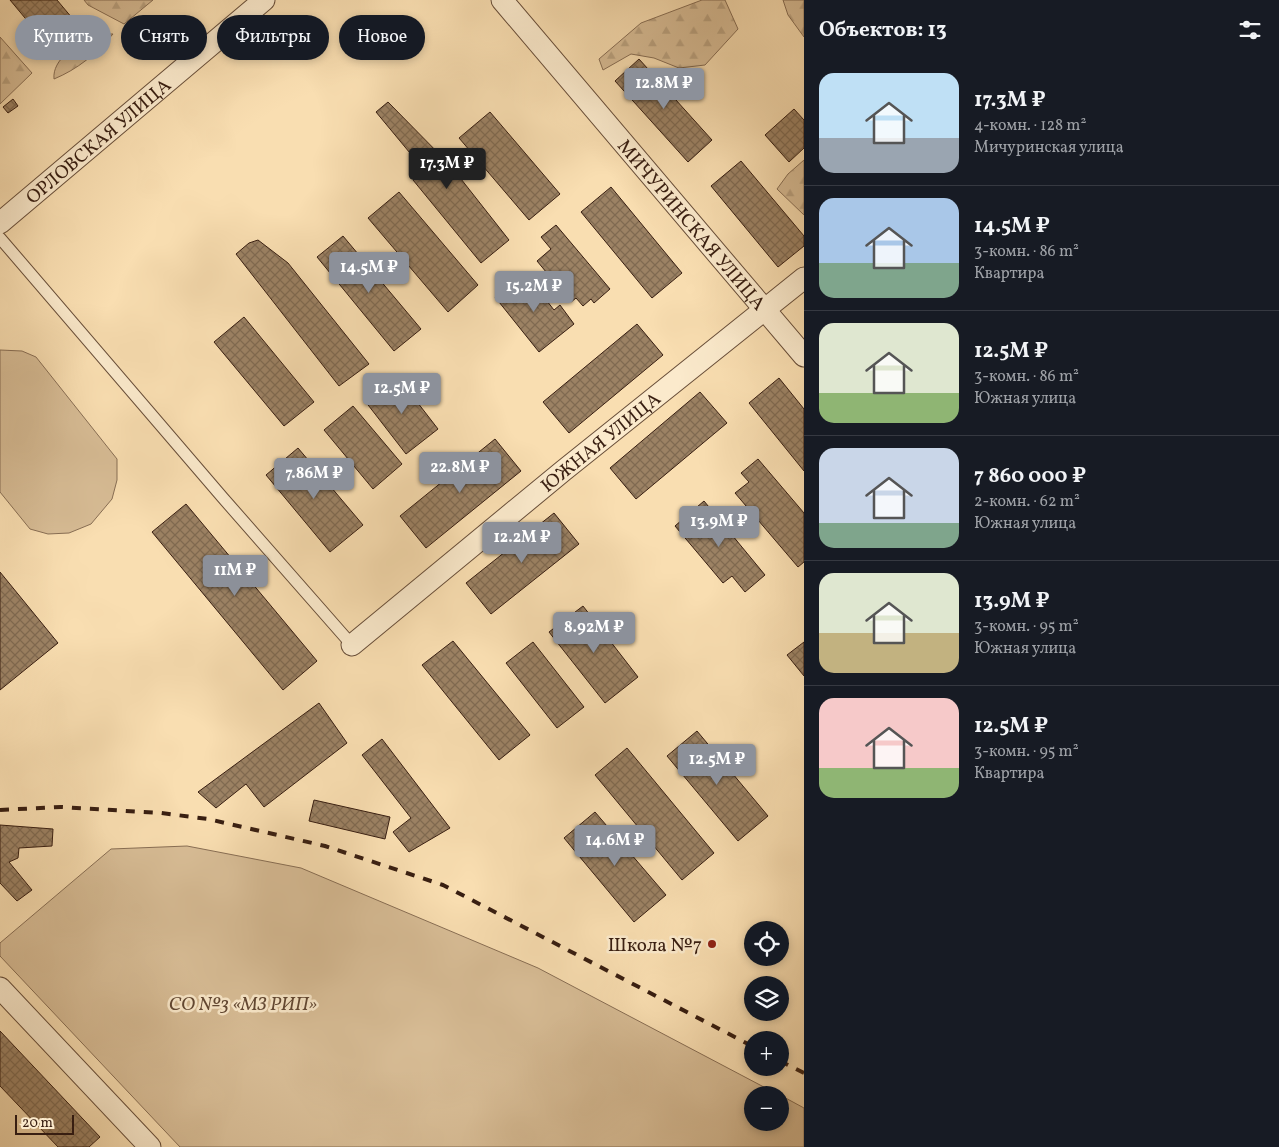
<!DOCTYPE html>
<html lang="ru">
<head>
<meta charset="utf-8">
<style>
  :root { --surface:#171b24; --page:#20242c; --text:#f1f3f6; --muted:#9ea1a6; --line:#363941; --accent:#8c9099 }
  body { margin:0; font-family:Vollkorn,serif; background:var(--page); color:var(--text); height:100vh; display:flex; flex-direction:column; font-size:19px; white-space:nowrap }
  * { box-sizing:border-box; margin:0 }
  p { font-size:16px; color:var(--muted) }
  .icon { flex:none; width:28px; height:28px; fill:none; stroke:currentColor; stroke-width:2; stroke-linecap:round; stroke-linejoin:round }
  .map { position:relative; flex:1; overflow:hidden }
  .panel { display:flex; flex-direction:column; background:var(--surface); width:475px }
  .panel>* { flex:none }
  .banner { position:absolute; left:15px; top:15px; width:475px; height:45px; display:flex; gap:10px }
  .controls { position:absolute; left:744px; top:921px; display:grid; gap:10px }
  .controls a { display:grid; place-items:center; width:45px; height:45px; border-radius:50%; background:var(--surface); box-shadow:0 2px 8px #0003; font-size:25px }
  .scale { position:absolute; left:15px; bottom:12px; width:59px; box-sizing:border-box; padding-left:5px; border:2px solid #381e11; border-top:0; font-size:14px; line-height:18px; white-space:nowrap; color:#381e11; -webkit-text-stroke:4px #fbeacc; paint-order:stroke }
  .price { position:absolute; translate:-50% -42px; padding:0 11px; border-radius:5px; background:var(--accent); color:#fff; font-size:16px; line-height:32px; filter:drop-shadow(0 1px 2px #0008) }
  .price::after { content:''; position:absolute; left:50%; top:30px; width:15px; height:11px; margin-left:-8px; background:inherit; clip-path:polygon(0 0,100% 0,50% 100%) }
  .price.selected { background:#222; color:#fff }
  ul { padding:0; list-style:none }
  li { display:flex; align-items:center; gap:15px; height:125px; padding:0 15px }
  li+li { border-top:1px solid var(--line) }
  li span { display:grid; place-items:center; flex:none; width:140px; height:100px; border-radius:15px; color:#555 }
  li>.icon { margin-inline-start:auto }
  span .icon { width:60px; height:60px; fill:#fffc; stroke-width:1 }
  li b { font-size:21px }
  h2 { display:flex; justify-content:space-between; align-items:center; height:60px; padding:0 15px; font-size:21px }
  .chip { padding:0 18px; border-radius:22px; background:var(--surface); box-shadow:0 2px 8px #0003; font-size:18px; line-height:45px }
  .chip.selected { background:var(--accent); color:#fff }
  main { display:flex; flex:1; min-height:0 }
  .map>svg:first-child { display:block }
  .forest { fill:url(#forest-firs); stroke:#886e54 }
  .garden { fill:#d8bd96; stroke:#886e54 }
  .building { fill:url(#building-cross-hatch); stroke:#381e11 }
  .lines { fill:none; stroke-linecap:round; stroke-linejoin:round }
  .lane-casing { stroke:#684e39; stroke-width:13 }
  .street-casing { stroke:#684e39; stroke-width:23 }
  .lane { stroke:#fbeacc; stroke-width:11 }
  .street { stroke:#fbeacc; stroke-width:21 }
  .rail { stroke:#381e11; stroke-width:4; stroke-dasharray:9 9; stroke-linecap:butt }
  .poi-dot { fill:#8f2418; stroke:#fbeacc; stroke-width:2 }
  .labels { text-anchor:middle; stroke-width:5; stroke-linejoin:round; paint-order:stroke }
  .street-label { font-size:19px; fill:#381e11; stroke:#fbeacc }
  .poi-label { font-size:19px; fill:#381e11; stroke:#fbeacc; text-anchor:end }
  .park-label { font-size:19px; font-style:italic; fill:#604632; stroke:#fbeacc }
</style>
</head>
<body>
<main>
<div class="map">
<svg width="804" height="1147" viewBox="0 0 804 1147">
  <defs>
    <pattern id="forest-firs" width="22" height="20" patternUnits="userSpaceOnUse" patternTransform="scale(1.25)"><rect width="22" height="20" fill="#d8bd96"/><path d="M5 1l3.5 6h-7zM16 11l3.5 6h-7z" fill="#baa280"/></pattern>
    <pattern id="building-cross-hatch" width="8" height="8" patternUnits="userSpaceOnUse" patternTransform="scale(1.25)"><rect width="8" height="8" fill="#9c8264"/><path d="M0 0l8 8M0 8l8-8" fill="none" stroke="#806a51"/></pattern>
  </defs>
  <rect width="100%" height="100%" fill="#f9deb1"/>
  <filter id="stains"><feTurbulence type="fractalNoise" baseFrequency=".004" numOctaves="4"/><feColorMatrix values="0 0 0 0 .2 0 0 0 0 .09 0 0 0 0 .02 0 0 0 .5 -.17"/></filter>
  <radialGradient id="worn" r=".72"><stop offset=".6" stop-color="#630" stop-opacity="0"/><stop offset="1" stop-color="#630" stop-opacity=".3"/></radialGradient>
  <g class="forest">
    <path d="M84,0H153L124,24L88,5Z"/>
    <path d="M702,0H725L738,29L705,65L679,68L654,58L631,54L603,70L599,59L641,23Z"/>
    <path d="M783,0H804V37L788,15Z"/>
    <path d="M91,34H113C96,54 78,69 54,79C52,59 77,45 91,34Z"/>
    <path d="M0,37L32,73L0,104Z"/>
    <path d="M804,160V215L777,189L788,174Z"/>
  </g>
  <g class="garden">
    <path d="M0,350L22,351L36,357L117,459V480L112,499L91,524L69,533L48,534L30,529L0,492Z"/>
    <path d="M187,846L301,868L538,968L779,1095H752V1122H780V1095L804,1108V1147H180L0,956V943L111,849Z"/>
  </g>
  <g class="building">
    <path d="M10,0H57L78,25L50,48Z"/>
    <path d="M639,59L712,140L688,162L615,81Z"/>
    <path d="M13,99L18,106L8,113L3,107Z"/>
    <path d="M388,102L450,165L509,240L481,263L413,180L424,170L376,112Z"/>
    <path d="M794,109L804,120V148L789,162L765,135Z"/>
    <path d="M490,112L560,194L529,220L459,138Z"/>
    <path d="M741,161L804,236V246L778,267L711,186Z"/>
    <path d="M611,187L682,273L652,298L581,212Z"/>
    <path d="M399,192L478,285L448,312L368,218Z"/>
    <path d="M556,225L610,289L594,303L591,299L583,306L576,298L571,302L537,261L551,249L541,237Z"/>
    <path d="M343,236L421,329L394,351L317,257Z"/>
    <path d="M258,240L288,263L369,364L339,386L236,254L249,243Z"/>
    <path d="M525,273L554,310L560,305L574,324L539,352L495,297Z"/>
    <path d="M244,317L314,402L284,426L214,342Z"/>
    <path d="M637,324L663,355L569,433L543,402Z"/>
    <path d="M397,376L438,429L406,454L365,401Z"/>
    <path d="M779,378L804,409V471L749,403Z"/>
    <path d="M700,392L727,423L636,499L610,468Z"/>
    <path d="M353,406L402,464L373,489L324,430Z"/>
    <path d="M495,439L521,471L426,548L400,516Z"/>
    <path d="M298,448L363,525L330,552L266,475Z"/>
    <path d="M758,459L804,513V562L798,567L735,493L749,482L741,473Z"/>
    <path d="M704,501L765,575L745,592L732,576L723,583L675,526Z"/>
    <path d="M186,504L317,661L283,690L152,532Z"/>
    <path d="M554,513L579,544L491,614L466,583Z"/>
    <path d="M0,572L58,643L0,690Z"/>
    <path d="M583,606L638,677L605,703L549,632Z"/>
    <path d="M453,641L530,735L499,760L422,665Z"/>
    <path d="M533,642L584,707L557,728L506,663Z"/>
    <path d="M804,642V676L787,655Z"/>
    <path d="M319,703L347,743L264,807L246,784L216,808L198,792Z"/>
    <path d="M697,731L768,816L738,841L667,756Z"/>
    <path d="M382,739L450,828L409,852L393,832L411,818L362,755Z"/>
    <path d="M627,748L714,853L682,880L595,775Z"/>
    <path d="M314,800L390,817L385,839L309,821Z"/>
    <path d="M595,812L666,895L634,922L564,838Z"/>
    <path d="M0,825L53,829L52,846L19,848L18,858L9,862L32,890L17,901L0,883Z"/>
    <path d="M0,1031L100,1137L89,1147H58L0,1086Z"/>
  </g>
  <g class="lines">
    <g class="lane-casing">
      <path id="lane" d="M0,238L223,498L352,645"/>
    </g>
    <g class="street-casing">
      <g id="street">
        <path id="s1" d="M502,0L804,356"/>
        <path id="s2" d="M0,223L264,0"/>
        <path id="s3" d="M352,645L563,471L804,278"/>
        <path d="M0,988L150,1147"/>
      </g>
    </g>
    <use href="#lane" class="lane"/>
    <use href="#street" class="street"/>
    <g class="rail">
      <path d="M0,810L61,807L161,813L208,819L325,846L443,885L752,1046"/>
      <path d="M780,1061L804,1073"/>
    </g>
  </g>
  <circle class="poi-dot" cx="712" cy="944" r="5"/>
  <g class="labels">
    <g class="street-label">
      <text dy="7" stroke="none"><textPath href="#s2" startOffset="128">ОРЛОВСКАЯ УЛИЦА</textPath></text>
      <text dy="7" stroke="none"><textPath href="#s1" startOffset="294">МИЧУРИНСКАЯ УЛИЦА</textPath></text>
      <text dy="7" stroke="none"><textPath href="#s3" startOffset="321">ЮЖНАЯ УЛИЦА</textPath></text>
    </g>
    <g class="poi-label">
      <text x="702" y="951">Школа №7</text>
    </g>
    <g class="park-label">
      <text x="243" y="1010">СО №3 «МЗ РИП»</text>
    </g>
  </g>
  <rect width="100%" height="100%" filter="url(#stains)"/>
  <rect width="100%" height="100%" fill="url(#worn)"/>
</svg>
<div class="controls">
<a><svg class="icon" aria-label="locate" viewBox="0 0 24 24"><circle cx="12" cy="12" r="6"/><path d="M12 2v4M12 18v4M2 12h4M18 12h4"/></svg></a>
<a><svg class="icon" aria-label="layers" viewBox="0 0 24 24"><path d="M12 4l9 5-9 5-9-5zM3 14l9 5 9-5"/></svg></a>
<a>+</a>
<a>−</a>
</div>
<div class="scale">20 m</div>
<b class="price" style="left:664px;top:110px">12.8M ₽</b>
<b class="price selected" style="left:447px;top:190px">17.3M ₽</b>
<b class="price" style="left:369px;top:294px">14.5M ₽</b>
<b class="price" style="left:534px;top:313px">15.2M ₽</b>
<b class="price" style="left:402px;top:415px">12.5M ₽</b>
<b class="price" style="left:460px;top:494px">22.8M ₽</b>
<b class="price" style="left:314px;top:500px">7.86M ₽</b>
<b class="price" style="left:719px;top:548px">13.9M ₽</b>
<b class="price" style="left:522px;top:564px">12.2M ₽</b>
<b class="price" style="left:235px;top:597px">11M ₽</b>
<b class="price" style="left:594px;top:654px">8.92M ₽</b>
<b class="price" style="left:717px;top:786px">12.5M ₽</b>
<b class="price" style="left:615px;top:867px">14.6M ₽</b>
<div class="banner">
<a class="chip selected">Купить</a>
<a class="chip">Снять</a>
<a class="chip">Фильтры</a>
<a class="chip">Новое</a>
</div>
</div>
<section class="panel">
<h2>Объектов: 13<svg class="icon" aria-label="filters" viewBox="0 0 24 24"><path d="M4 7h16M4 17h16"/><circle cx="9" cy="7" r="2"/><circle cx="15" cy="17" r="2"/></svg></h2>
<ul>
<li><span style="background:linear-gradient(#bfe0f5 65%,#9aa5b1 0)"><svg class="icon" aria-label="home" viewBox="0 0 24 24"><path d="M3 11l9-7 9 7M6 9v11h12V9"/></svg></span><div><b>17.3M ₽</b><p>4-комн. · 128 m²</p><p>Мичуринская улица</p></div></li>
<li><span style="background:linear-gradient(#a9c7e8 65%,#7fa58c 0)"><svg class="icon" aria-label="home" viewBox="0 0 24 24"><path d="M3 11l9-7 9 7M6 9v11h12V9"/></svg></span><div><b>14.5M ₽</b><p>3-комн. · 86 m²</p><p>Квартира</p></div></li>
<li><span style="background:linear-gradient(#dfe7d0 70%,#8fb573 0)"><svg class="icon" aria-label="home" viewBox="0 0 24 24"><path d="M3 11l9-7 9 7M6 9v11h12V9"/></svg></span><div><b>12.5M ₽</b><p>3-комн. · 86 m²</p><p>Южная улица</p></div></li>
<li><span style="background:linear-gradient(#c9d6e8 75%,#7fa58c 0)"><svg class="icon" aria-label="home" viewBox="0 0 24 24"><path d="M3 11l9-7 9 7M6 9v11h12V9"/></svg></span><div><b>7 860 000 ₽</b><p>2-комн. · 62 m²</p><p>Южная улица</p></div></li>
<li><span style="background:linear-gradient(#dfe7d0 60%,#c2b280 0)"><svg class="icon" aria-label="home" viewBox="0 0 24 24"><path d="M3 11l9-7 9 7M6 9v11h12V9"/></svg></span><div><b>13.9M ₽</b><p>3-комн. · 95 m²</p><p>Южная улица</p></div></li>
<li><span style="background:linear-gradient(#f6c9c9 70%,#8fb573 0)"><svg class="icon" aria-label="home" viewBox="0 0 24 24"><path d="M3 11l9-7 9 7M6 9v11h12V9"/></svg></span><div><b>12.5M ₽</b><p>3-комн. · 95 m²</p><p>Квартира</p></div></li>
</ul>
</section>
</main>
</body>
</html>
